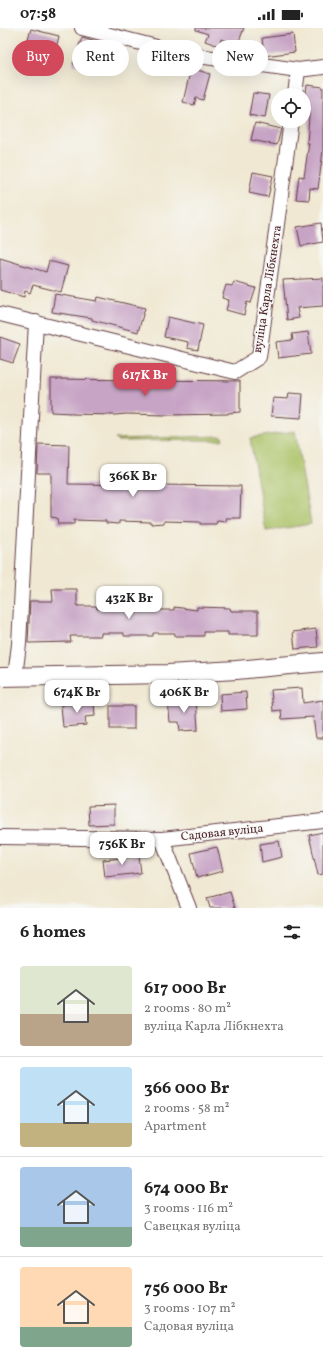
<!DOCTYPE html>
<html lang="en">
<head>
<meta charset="utf-8">
<style>
  :root { --surface:#fff; --page:#f6f6f6; --text:#222; --muted:#767676; --line:#e0e0e0; --accent:#d1495b }
  body { margin:0; font-family:Vollkorn,serif; background:var(--page); color:var(--text); height:100vh; display:flex; flex-direction:column; font-size:15px; white-space:nowrap }
  * { box-sizing:border-box; margin:0 }
  p { font-size:13px; color:var(--muted) }
  .icon { flex:none; width:22px; height:22px; fill:none; stroke:currentColor; stroke-width:2; stroke-linecap:round; stroke-linejoin:round }
  .map { position:relative; height:880px; overflow:hidden }
  .sheet { display:flex; flex-direction:column; background:var(--surface); flex:1 }
  .sheet>* { flex:none }
  .hud { position:absolute; left:12px; top:12px; width:299px; height:36px; display:flex; gap:8px }
  .tools { position:absolute; left:271px; top:60px; display:grid; gap:8px }
  .tools a { display:grid; place-items:center; width:40px; height:40px; border-radius:50%; background:var(--surface); box-shadow:0 4px 16px #0002; font-size:20px }
  .price { position:absolute; translate:-50% -34px; padding:0 9px; border-radius:8px; background:#fff; color:#222; font-size:13px; line-height:26px; filter:drop-shadow(0 1px 2px #0008) }
  .price::after { content:''; position:absolute; left:50%; top:24px; width:12px; height:9px; margin-left:-6px; background:inherit; clip-path:polygon(0 0,100% 0,50% 100%) }
  .price.selected { background:var(--accent); color:#fff }
  ul { padding:0; list-style:none }
  li { display:flex; align-items:center; gap:12px; height:100px; padding:0 20px }
  li+li { border-top:1px solid var(--line) }
  li span { display:grid; place-items:center; flex:none; width:112px; height:80px; border-radius:4px; color:#555 }
  li>.icon { margin-inline-start:auto }
  span .icon { width:48px; height:48px; fill:#fffc; stroke-width:1 }
  li b { font-size:17px }
  h2 { display:flex; justify-content:space-between; align-items:center; height:48px; padding:0 20px; font-size:17px }
  .tag { padding:0 14px; border-radius:18px; background:var(--surface); box-shadow:0 4px 16px #0002; font-size:14px; line-height:36px }
  .tag.selected { background:var(--accent); color:#fff }
  .status { display:flex; justify-content:space-between; align-items:center; height:28px; padding:0 20px; background:var(--surface); direction:ltr }
  .status svg { height:11px; fill:currentColor }
  .map>svg:first-child { display:block }
  .green { fill:#abc266; stroke:#7a7048 }
  .building { fill:#c7a3c5 }
  .lines { fill:none; stroke-linecap:round; stroke-linejoin:round }
  .minor-casing { stroke:#633d44; stroke-width:16 }
  .tertiary-casing { stroke:#633d44; stroke-width:20 }
  .minor { stroke:#fff; stroke-width:14 }
  .tertiary { stroke:#fff; stroke-width:18 }
  .labels { text-anchor:middle; stroke-width:3; stroke-linejoin:round; paint-order:stroke }
  .street-label { font-size:12px; fill:#4a1f2b; stroke:#f6f6f2 }
</style>
</head>
<body>
<div class="status"><b>07:58</b><svg viewBox="0 0 49 12"><path d="M0 12V9h3v3zM5 12V6h3v6zM10 12V3h3v9zM15 12V0h3v12zM26 1h20v11H26zM47 4h2v5h-2z"/></svg></div>
<div class="map">
<svg width="323" height="880" viewBox="0 0 323 880">
  <rect width="100%" height="100%" fill="#f6f6f2"/>
  <filter id="ink" filterUnits="userSpaceOnUse"><feTurbulence type="fractalNoise" baseFrequency=".025" numOctaves="2"/><feDisplacementMap in="SourceGraphic" scale="8" xChannelSelector="R" yChannelSelector="G"/><feConvolveMatrix kernelMatrix="1 2 1 2 8 2 1 2 1" color-interpolation-filters="sRGB"/></filter>
  <filter id="wash" filterUnits="userSpaceOnUse"><feTurbulence type="fractalNoise" baseFrequency=".012" numOctaves="4" result="noise"/><feDisplacementMap in="SourceGraphic" scale="16" xChannelSelector="R" yChannelSelector="G"/><feGaussianBlur stdDeviation="0.9" result="paint"/><feColorMatrix in="noise" values="0 0 0 0 0 0 0 0 0 0 0 0 0 0 0 0 0 1.4 0 .05"/><feComposite in="paint" operator="in"/></filter>
  <g filter="url(#wash)">
    <rect width="100%" height="100%" fill="#f0e8d2"/>
    <g class="green">
      <path d="M295,403L311,496L266,503L250,410Z"/>
      <path d="M222,408L223,411L221,412L117,413L115,411Z"/>
    </g>
    <g id="blocks">
      <g class="building">
        <path d="M196,0H244L238,16L221,11L219,18L205,13L208,6L196,2Z"/>
        <path d="M31,1L59,8L54,29L25,21Z"/>
        <path d="M293,6L295,24L264,28L262,10Z"/>
        <path d="M82,9L109,17L100,44L73,36Z"/>
        <path d="M191,40L210,46L203,72L196,70L194,77L183,74Z"/>
        <path d="M307,57L323,59V123L318,161L310,160L309,172L296,171L299,148L304,149L309,115H307L310,75L305,74Z"/>
        <path d="M253,65L269,67L265,90L249,87Z"/>
        <path d="M255,95L281,101L277,117L251,112Z"/>
        <path d="M253,144L273,148L268,169L249,165Z"/>
        <path d="M321,195L323,214L301,218L297,199Z"/>
        <path d="M0,230L46,244L49,233L68,238L61,264L33,257L30,265L25,263L24,269L0,262Z"/>
        <path d="M323,250V278L297,280L299,290L287,292L283,252Z"/>
        <path d="M234,254L256,260L251,275L247,274L244,287L226,282L229,272L222,270L226,257L232,258Z"/>
        <path d="M55,266L97,273L98,269L145,280L138,304L92,292V290L52,284Z"/>
        <path d="M168,289L203,297L198,322L187,320L188,314L164,309Z"/>
        <path d="M308,304L311,326L278,330L276,314L293,312L292,306Z"/>
        <path d="M0,309L20,316L13,335L0,331Z"/>
        <path d="M51,351L240,353V384L228,385V386L167,387L126,386L115,387L72,386V385L51,384Z"/>
        <path d="M289,365L303,366L301,390L271,388L273,370L288,371Z"/>
        <path d="M38,416L69,417L68,456L241,458L240,490H226V494L217,493L216,496H200V494L164,493V495L151,496V494L119,493V496L106,495V493L74,492V496H58L57,490L51,489V445H37Z"/>
        <path d="M52,561H77V578H96L97,581H121V578H152V582H174V579L197,582V579L230,580L231,583H258V607H228V604H204V608H175V605H153V608H124V605H101V608H70L71,614L28,615L30,573H53Z"/>
        <path d="M316,601L318,619L295,621L293,604Z"/>
        <path d="M302,660L303,675L323,672V710H316L313,689L282,691L281,682L273,683L271,662Z"/>
        <path d="M246,664L247,681L221,683L220,666Z"/>
        <path d="M196,670L198,702L180,703L179,694H170L168,672Z"/>
        <path d="M94,674L95,688L85,689L86,697L63,699L61,677Z"/>
        <rect x="110" y="678" width="24" height="23"/>
        <path d="M114,777V796L89,797L88,778Z"/>
        <path d="M323,804V846L318,847L309,807Z"/>
        <path d="M279,813L282,829L262,834L260,816Z"/>
        <path d="M217,819L223,843L197,850L191,825Z"/>
        <path d="M139,828L141,845L105,849L103,832Z"/>
        <path d="M230,864L235,880H210L207,870Z"/>
      </g>
    </g>
  </g>
  <g filter="url(#ink)">
    <use href="#blocks" fill-opacity="0" stroke="#633d44" stroke-width="1"/>
    <g class="lines">
      <g class="minor-casing">
        <g id="minor">
          <path d="M82,0L184,26L298,42L323,39"/>
          <path d="M295,67L298,42"/>
          <path d="M0,286L235,344L259,329L291,93"/>
          <path d="M15,649L19,616L36,294"/>
          <path d="M0,809L162,811L323,793"/>
          <path d="M162,811L189,880"/>
        </g>
      </g>
      <g class="tertiary-casing">
        <path id="tertiary" d="M0,649L168,646L236,642L323,634"/>
      </g>
      <use href="#minor" class="minor"/>
      <use href="#tertiary" class="tertiary"/>
    </g>
  </g>
  <g class="labels">
    <g class="street-label">
      <text transform="translate(267 261) rotate(-81)" y="4">вуліца Карла Лібкнехта</text>
      <text transform="translate(222 804) rotate(-6)" y="4">Садовая вуліца</text>
    </g>
  </g>
</svg>
<div class="tools">
<a><svg class="icon" aria-label="locate" viewBox="0 0 24 24"><circle cx="12" cy="12" r="6"/><path d="M12 2v4M12 18v4M2 12h4M18 12h4"/></svg></a>
</div>
<b class="price selected" style="left:145px;top:369px">617K Br</b>
<b class="price" style="left:133px;top:470px">366K Br</b>
<b class="price" style="left:129px;top:592px">432K Br</b>
<b class="price" style="left:77px;top:686px">674K Br</b>
<b class="price" style="left:184px;top:686px">406K Br</b>
<b class="price" style="left:122px;top:838px">756K Br</b>
<div class="hud">
<a class="tag selected">Buy</a>
<a class="tag">Rent</a>
<a class="tag">Filters</a>
<a class="tag">New</a>
</div>
</div>
<section class="sheet">
<h2>6 homes<svg class="icon" aria-label="filters" viewBox="0 0 24 24"><path d="M4 7h16M4 17h16"/><circle cx="9" cy="7" r="2"/><circle cx="15" cy="17" r="2"/></svg></h2>
<ul>
<li><span style="background:linear-gradient(#dfe7d0 60%,#b9a48a 0)"><svg class="icon" aria-label="home" viewBox="0 0 24 24"><path d="M3 11l9-7 9 7M6 9v11h12V9"/></svg></span><div><b>617 000 Br</b><p>2 rooms · 80 m²</p><p>вуліца Карла Лібкнехта</p></div></li>
<li><span style="background:linear-gradient(#bfe0f5 70%,#c2b280 0)"><svg class="icon" aria-label="home" viewBox="0 0 24 24"><path d="M3 11l9-7 9 7M6 9v11h12V9"/></svg></span><div><b>366 000 Br</b><p>2 rooms · 58 m²</p><p>Apartment</p></div></li>
<li><span style="background:linear-gradient(#a9c7e8 75%,#7fa58c 0)"><svg class="icon" aria-label="home" viewBox="0 0 24 24"><path d="M3 11l9-7 9 7M6 9v11h12V9"/></svg></span><div><b>674 000 Br</b><p>3 rooms · 116 m²</p><p>Савецкая вуліца</p></div></li>
<li><span style="background:linear-gradient(#ffd9b3 75%,#7fa58c 0)"><svg class="icon" aria-label="home" viewBox="0 0 24 24"><path d="M3 11l9-7 9 7M6 9v11h12V9"/></svg></span><div><b>756 000 Br</b><p>3 rooms · 107 m²</p><p>Садовая вуліца</p></div></li>
</ul>
</section>
</body>
</html>
